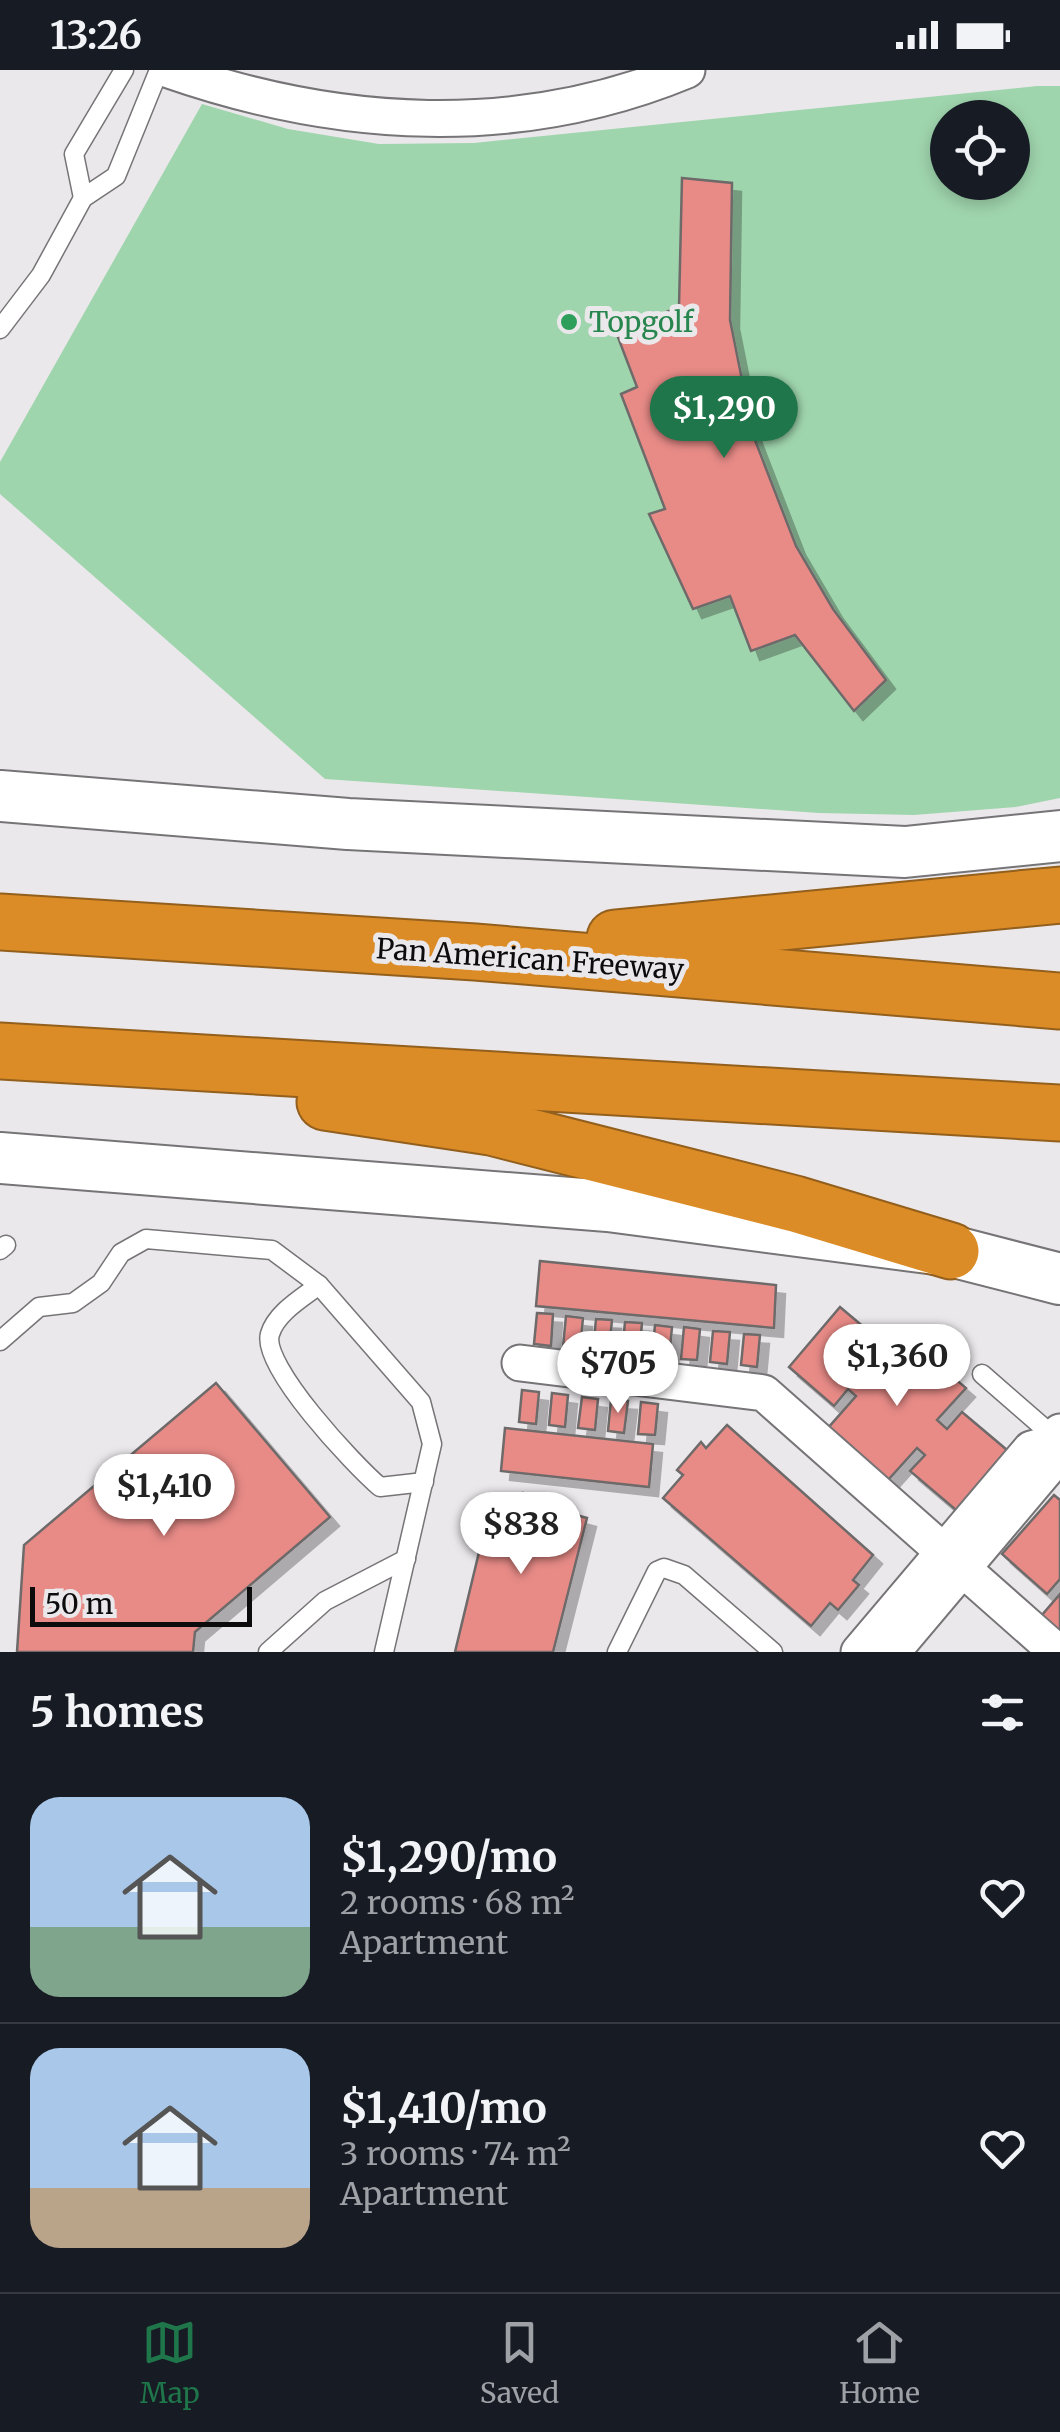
<!DOCTYPE html>
<html lang="en">
<head>
<meta charset="utf-8">
<style>
  :root { --surface:#171b24; --page:#242831; --text:#f1f3f6; --muted:#9ea1a6; --line:#363941; --accent:#1e764a }
  body { margin:0; font-family:Merriweather,serif; background:var(--page); color:var(--text); height:100vh; display:flex; flex-direction:column; font-size:38px; white-space:nowrap }
  * { box-sizing:border-box; margin:0 }
  p { font-size:32px; color:var(--muted) }
  .icon { flex:none; width:55px; height:55px; fill:none; stroke:currentColor; stroke-width:2; stroke-linecap:round; stroke-linejoin:round }
  .map { position:relative; height:1582px; overflow:hidden }
  .details { display:flex; flex-direction:column; background:var(--surface); flex:1 }
  .details>* { flex:none }
  .buttons { position:absolute; left:930px; top:30px; display:grid; gap:20px }
  .buttons a { display:grid; place-items:center; width:100px; height:100px; border-radius:50%; background:var(--surface); box-shadow:0 5px 15px #0003; font-size:50px }
  .scale { position:absolute; left:30px; bottom:25px; width:222px; box-sizing:border-box; padding-left:10px; border:5px solid #0d0c0c; border-top:0; font-size:28px; line-height:35px; white-space:nowrap; color:#0d0c0c; -webkit-text-stroke:8px #ebe8eb; paint-order:stroke }
  .price { position:absolute; translate:-50% -85px; padding:0 22px; border-radius:35px; background:#fff; color:#222; font-size:32px; line-height:65px; filter:drop-shadow(0 2px 5px #0008) }
  .price::after { content:''; position:absolute; left:50%; top:60px; width:30px; height:22px; margin-left:-15px; background:inherit; clip-path:polygon(0 0,100% 0,50% 100%) }
  .price.on { background:var(--accent); color:#fff }
  ul { padding:0; list-style:none }
  li { display:flex; align-items:center; gap:30px; height:250px; padding:0 30px }
  li+li { border-top:2px solid var(--line) }
  li span { display:grid; place-items:center; flex:none; width:280px; height:200px; border-radius:30px; color:#555 }
  li>.icon { margin-inline-start:auto }
  span .icon { width:120px; height:120px; fill:#fffc; stroke-width:1 }
  li b { font-size:42px }
  h2 { display:flex; justify-content:space-between; align-items:center; height:120px; padding:0 30px; font-size:42px }
  .status { display:flex; justify-content:space-between; align-items:center; height:70px; padding:0 50px; background:var(--surface); direction:ltr }
  .status svg { height:28px; fill:currentColor }
  .dock { display:flex; justify-content:space-around; align-items:center; height:140px; border-top:2px solid var(--line); background:var(--surface); font-size:28px; color:var(--muted) }
  .dock a { display:grid; justify-items:center; gap:5px }
  .dock .on { color:var(--accent) }
  .map>svg:first-child { display:block }
  .green { fill:#9fd5ad; fill-rule:evenodd }
  .building { fill:#e88b87; stroke:#6e6a6a; stroke-width:2.5; filter:url(#shadow) }
  .lines { fill:none; stroke-linecap:round; stroke-linejoin:round }
  .lane-casing { stroke:#767476; stroke-width:21 }
  .street-casing { stroke:#767476; stroke-width:39 }
  .secondary-casing { stroke:#767476; stroke-width:54 }
  .highway-casing { stroke:#935f1d; stroke-width:59 }
  .lane { stroke:#fff; stroke-width:18 }
  .street { stroke:#fff; stroke-width:35 }
  .secondary { stroke:#fff; stroke-width:50 }
  .highway { stroke:#db8c26; stroke-width:55 }
  .leisure-dot { fill:#2e9e5b; stroke:#ebe8eb; stroke-width:4 }
  .labels { text-anchor:middle; stroke-width:10; stroke-linejoin:round; paint-order:stroke }
  .leisure-label { font-size:28px; fill:#27864d; stroke:#ebe8eb; text-anchor:start }
  .street-label { font-size:28px; fill:#0d0c0c; stroke:#ebe8eb }
</style>
</head>
<body>
<div class="status"><b>13:26</b><svg viewBox="0 0 49 12"><path d="M0 12V9h3v3zM5 12V6h3v6zM10 12V3h3v9zM15 12V0h3v12zM26 1h20v11H26zM47 4h2v5h-2z"/></svg></div>
<div class="map">
<svg width="1060" height="1582" viewBox="0 0 1060 1582">
  <defs>
    <filter id="shadow"><feDropShadow dx="9" dy="9" stdDeviation="0" flood-color="#0004"/></filter>
  </defs>
  <rect width="100%" height="100%" fill="#ebe8eb"/>
  <path class="green" d="M1037,16H1060V728L1016,737L914,745L819,743L325,709L0,424V392L202,34L288,59L379,74L474,73ZM948,48H1012V112H948Z"/>
  <g class="building">
    <path d="M682,108L732,113L730,250L753,365L796,476L833,539L886,610L854,641L795,565L751,581L730,526L693,539L649,444L665,439L621,324L637,317L616,262L679,237Z"/>
    <path d="M540,1191L776,1215L774,1258L536,1236Z"/>
    <path d="M840,1237L885,1275L870,1293L879,1301L907,1268L966,1318L937,1350L947,1359L962,1342L1007,1380L956,1440L910,1401L925,1385L917,1378L888,1410L828,1358L856,1326L848,1319L834,1336L789,1297Z"/>
    <path d="M537,1243L553,1244L551,1276L534,1274Z"/>
    <path d="M566,1246L583,1248L580,1279L563,1277Z"/>
    <path d="M596,1249L612,1250L609,1281L593,1280Z"/>
    <path d="M625,1252L642,1253L639,1285L622,1283Z"/>
    <path d="M655,1255L672,1257L669,1288L652,1286Z"/>
    <path d="M684,1257L700,1259L697,1290L681,1289Z"/>
    <path d="M713,1261L730,1262L727,1294L710,1292Z"/>
    <path d="M744,1264L760,1265L757,1297L741,1295Z"/>
    <path d="M216,1313L330,1447L195,1562L193,1582H17L24,1475Z"/>
    <path d="M522,1320L539,1322L536,1354L519,1352Z"/>
    <path d="M552,1323L568,1325L565,1357L549,1355Z"/>
    <path d="M582,1327L598,1329L595,1360L578,1358Z"/>
    <path d="M611,1330L628,1331L624,1363L608,1361Z"/>
    <path d="M641,1332L658,1334L655,1365L638,1364Z"/>
    <path d="M727,1355L873,1485L853,1510L859,1515L838,1540L830,1533L811,1556L663,1428L683,1405L677,1400L701,1372L706,1378Z"/>
    <path d="M505,1358L653,1374L649,1417L501,1401Z"/>
    <path d="M523,1423L559,1432L557,1440L587,1448L553,1582H455L493,1424L522,1431Z"/>
    <path d="M1054,1425L1060,1430V1509L1047,1524L1002,1484Z"/>
    <path d="M1060,1524V1562L1041,1546Z"/>
  </g>
  <g class="lines">
    <g class="lane-casing">
      <g id="lane">
        <path d="M83,128L74,84L124,0"/>
        <path d="M0,259L41,205L83,128L116,106L159,0"/>
        <path d="M0,1180L6,1175"/>
        <path d="M319,1215C302,1228 276,1243 270,1264C260,1295 355,1396 380,1417L424,1412"/>
        <path d="M0,1271L39,1237L73,1233L101,1213L121,1183L146,1169L272,1180L319,1215L421,1332L432,1374L384,1582"/>
        <path d="M982,1304L1060,1372"/>
        <path d="M268,1582L325,1531L406,1489"/>
        <path d="M617,1582L657,1501L664,1498L684,1505L773,1582"/>
      </g>
    </g>
    <g class="street-casing">
      <g id="street">
        <path d="M169,0C339,59 518,70 687,0"/>
        <path d="M520,1293L764,1323L1057,1582"/>
        <path d="M859,1582L1031,1379L1049,1374L1060,1362"/>
        <path d="M892,1582L1049,1396V1385"/>
      </g>
    </g>
    <g class="secondary-casing">
      <g id="secondary">
        <path d="M0,726L348,754L905,782L1060,766"/>
        <path d="M0,1088L608,1136L951,1181L1060,1209"/>
      </g>
    </g>
    <g class="highway-casing">
      <g id="highway">
        <path d="M0,852L475,882L1060,931"/>
        <path d="M615,868L1060,825"/>
        <path d="M0,981L1060,1043"/>
        <path d="M325,1032L491,1057L795,1134L951,1181"/>
      </g>
    </g>
    <use href="#lane" class="lane"/>
    <use href="#street" class="street"/>
    <use href="#secondary" class="secondary"/>
    <use href="#highway" class="highway"/>
  </g>
  <circle class="leisure-dot" cx="569" cy="252" r="10"/>
  <g class="labels">
    <g class="leisure-label">
      <text x="589" y="262">Topgolf</text>
    </g>
    <g class="street-label">
      <text transform="translate(530 889) rotate(4)" y="10">Pan American Freeway</text>
    </g>
  </g>
</svg>
<div class="buttons">
<a><svg class="icon" aria-label="locate" viewBox="0 0 24 24"><circle cx="12" cy="12" r="6"/><path d="M12 2v4M12 18v4M2 12h4M18 12h4"/></svg></a>
</div>
<div class="scale">50 m</div>
<b class="price on" style="left:724px;top:391px">$1,290</b>
<b class="price" style="left:897px;top:1339px">$1,360</b>
<b class="price" style="left:618px;top:1346px">$705</b>
<b class="price" style="left:164px;top:1469px">$1,410</b>
<b class="price" style="left:521px;top:1507px">$838</b>
</div>
<section class="details">
<h2>5 homes<svg class="icon" aria-label="filters" viewBox="0 0 24 24"><path d="M4 7h16M4 17h16"/><circle cx="9" cy="7" r="2"/><circle cx="15" cy="17" r="2"/></svg></h2>
<ul>
<li><span style="background:linear-gradient(#a9c7e8 65%,#7fa58c 0)"><svg class="icon" aria-label="home" viewBox="0 0 24 24"><path d="M3 11l9-7 9 7M6 9v11h12V9"/></svg></span><div><b>$1,290/mo</b><p>2 rooms · 68 m²</p><p>Apartment</p></div><svg class="icon" aria-label="heart" viewBox="0 0 24 24"><path d="M12 20l-8-8c-3-5 5-10 8-4 3-6 11-1 8 4z"/></svg></li>
<li><span style="background:linear-gradient(#a9c7e8 70%,#b9a48a 0)"><svg class="icon" aria-label="home" viewBox="0 0 24 24"><path d="M3 11l9-7 9 7M6 9v11h12V9"/></svg></span><div><b>$1,410/mo</b><p>3 rooms · 74 m²</p><p>Apartment</p></div><svg class="icon" aria-label="heart" viewBox="0 0 24 24"><path d="M12 20l-8-8c-3-5 5-10 8-4 3-6 11-1 8 4z"/></svg></li>
</ul>
</section>
<nav class="dock">
<a class="on"><svg class="icon" aria-label="map" viewBox="0 0 24 24"><path d="M3 6l6-2 6 2 6-2v14l-6 2-6-2-6 2zM9 4v14M15 6v14"/></svg>Map</a>
<a><svg class="icon" aria-label="saved" viewBox="0 0 24 24"><path d="M7 4h10v16l-5-4-5 4z"/></svg>Saved</a>
<a><svg class="icon" aria-label="home" viewBox="0 0 24 24"><path d="M3 11l9-7 9 7M6 9v11h12V9"/></svg>Home</a>
</nav>
</body>
</html>
